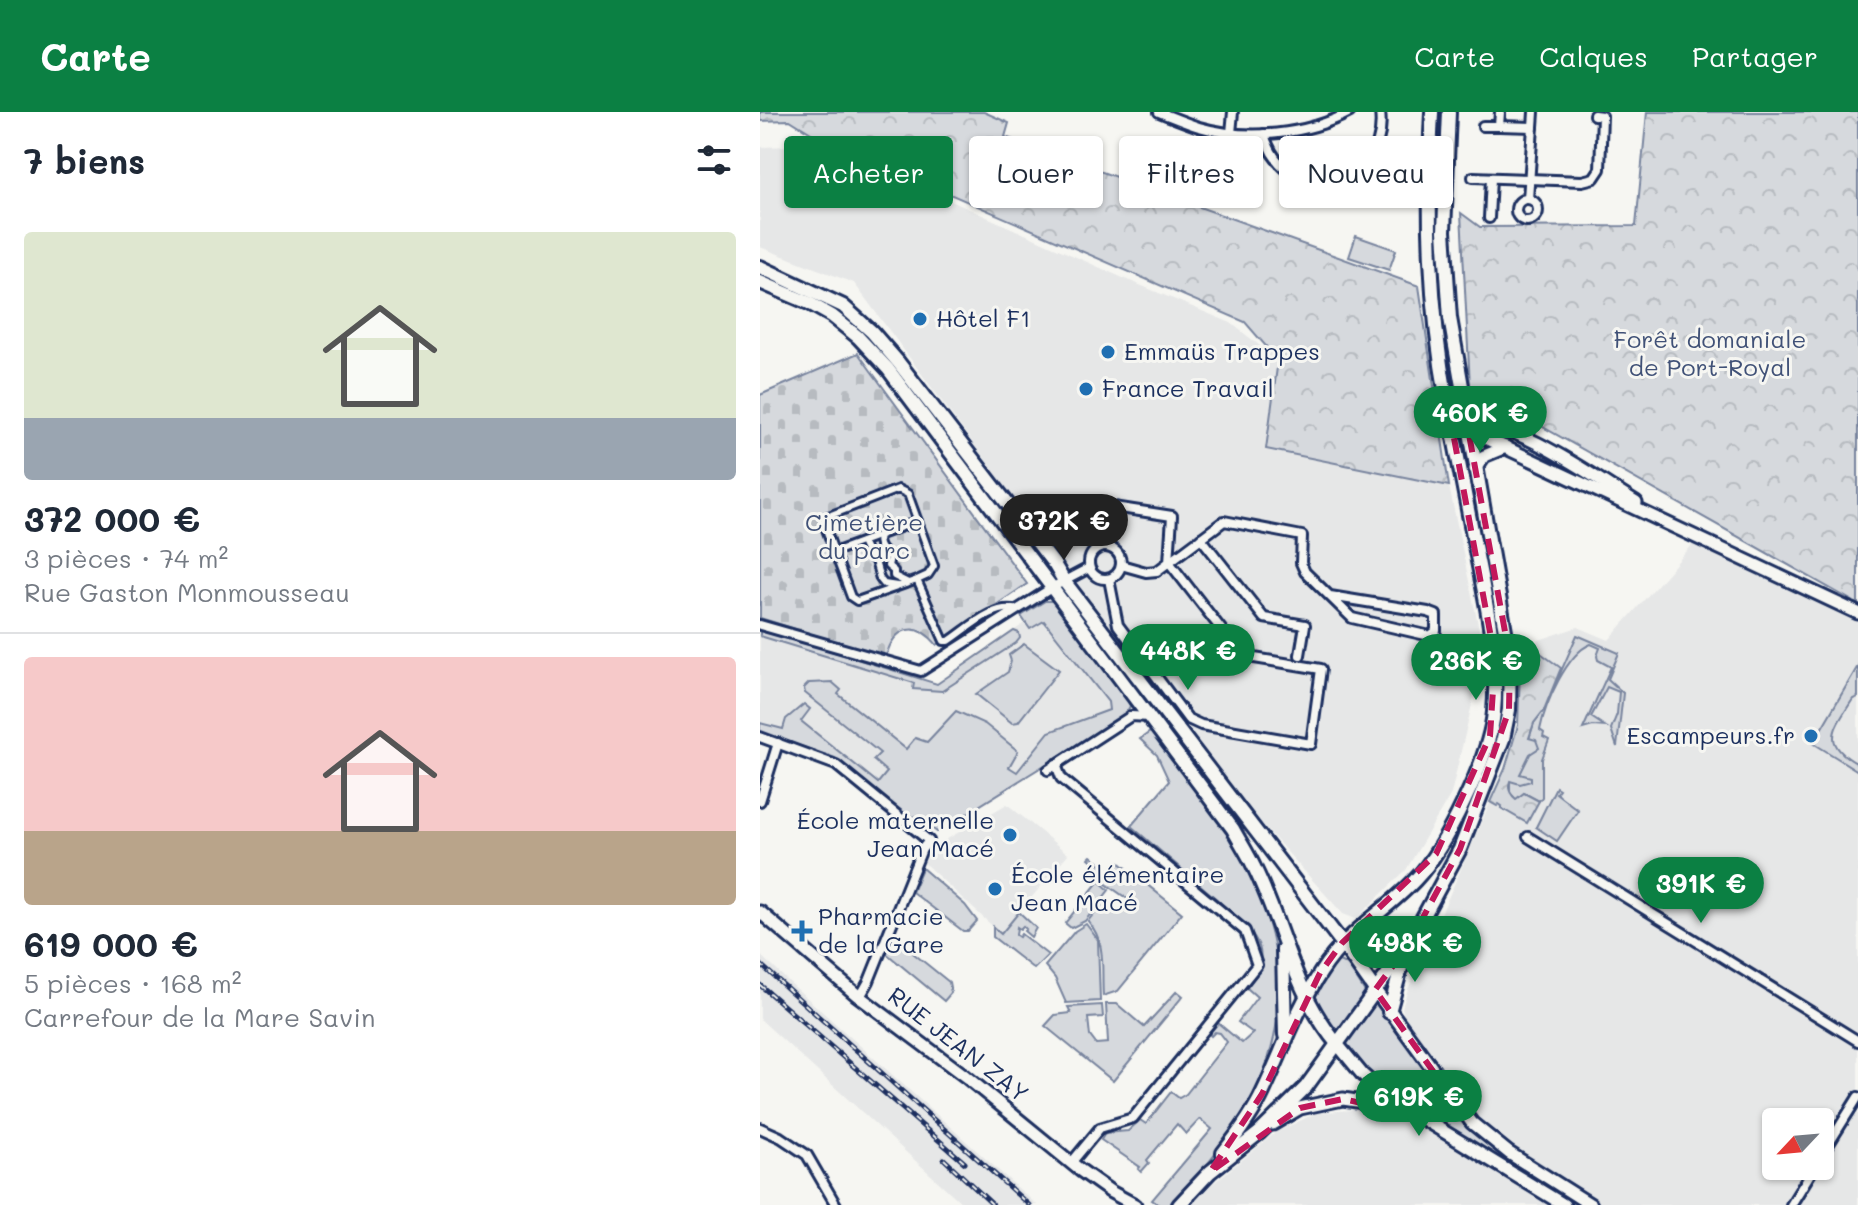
<!DOCTYPE html>
<html lang="fr">
<head>
<meta charset="utf-8">
<style>
  :root { --surface:#fff; --page:#f6f6f7; --text:#1f2937; --muted:#747a83; --line:#e0e1e3; --accent:#0b8043 }
  body { margin:0; font-family:Mali,sans-serif; background:var(--page); color:var(--text); height:100vh; display:flex; flex-direction:column; font-size:30px; white-space:nowrap }
  * { box-sizing:border-box; margin:0 }
  p { font-size:26px; color:var(--muted) }
  .icon { flex:none; width:44px; height:44px; fill:none; stroke:currentColor; stroke-width:2; stroke-linecap:round; stroke-linejoin:round }
  .map { position:relative; flex:1; overflow:hidden }
  .details { display:flex; flex-direction:column; background:var(--surface); width:760px }
  .details>* { flex:none }
  .banner { position:absolute; left:24px; top:24px; width:760px; height:72px; display:flex; gap:16px }
  .needle { width:52px; rotate:244deg }
  .fabs { position:absolute; left:1002px; top:996px; display:grid; gap:16px }
  .fabs a { display:grid; place-items:center; width:72px; height:72px; border-radius:8px; background:var(--surface); box-shadow:0 2px 6px #0004; font-size:40px }
  .price { position:absolute; translate:-50% -68px; padding:0 18px; border-radius:28px; background:var(--accent); color:#fff; font-size:26px; line-height:52px; filter:drop-shadow(0 2px 4px #0008) }
  .price::after { content:''; position:absolute; left:50%; top:48px; width:24px; height:18px; margin-left:-12px; background:inherit; clip-path:polygon(0 0,100% 0,50% 100%) }
  .price.active { background:#222; color:#fff }
  ul { padding:0; list-style:none }
  li { display:grid; align-content:center; gap:16px; height:424px; padding:0 24px }
  li+li { border-top:2px solid var(--line) }
  li span { display:grid; place-items:center; height:248px; border-radius:8px; color:#555 }
  li>.icon { margin-inline-start:auto }
  span .icon { width:144px; height:144px; fill:#fffc; stroke-width:1 }
  li b { font-size:34px }
  h2 { display:flex; justify-content:space-between; align-items:center; height:96px; padding:0 24px; font-size:34px }
  .tag { padding:0 28px; border-radius:8px; background:var(--surface); box-shadow:0 2px 6px #0004; font-size:28px; line-height:72px }
  .tag.active { background:var(--accent); color:#fff }
  header { display:flex; align-items:center; gap:48px; box-sizing:border-box; height:112px; padding:0 40px; background:var(--accent); color:#fff }
  header strong { font-size:38px }
  nav { display:flex; gap:44px; margin-inline-start:auto; font-size:28px }
  main { display:flex; flex:1; min-height:0 }
  .map>svg:first-child { display:block }
  .built { fill:#e6e7e7; fill-rule:evenodd }
  .grass { fill:#d6d9dd; stroke:#78849e; stroke-width:2 }
  .forest { fill:url(#forest-crowns); stroke:#78849e; stroke-width:2 }
  .cemetery { fill:url(#cemetery-stones); stroke:#78849e; stroke-width:2 }
  .lines { fill:none; stroke-linecap:round; stroke-linejoin:round }
  .pedestrian-casing { stroke:#1b2f5e; stroke-width:12 }
  .minor-casing { stroke:#1b2f5e; stroke-width:14 }
  .tertiary-casing { stroke:#1b2f5e; stroke-width:17 }
  .secondary-casing { stroke:#1b2f5e; stroke-width:18 }
  .pedestrian { stroke:#f6f6f2; stroke-width:6 }
  .minor { stroke:#f6f6f2; stroke-width:8 }
  .tertiary { stroke:#f6f6f2; stroke-width:11 }
  .secondary { stroke:#f6f6f2; stroke-width:12 }
  .rail-casing { stroke:#1b2f5e; stroke-width:5 }
  .rail { stroke:#f6f6f2; stroke-width:2; stroke-dasharray:6; stroke-linecap:butt }
  .marked { fill:none; stroke:#c2185b; stroke-width:6; stroke-dasharray:16 10; stroke-linejoin:round }
  .poi-dot { fill:#1f6fb2; stroke:#f6f6f2; stroke-width:3 }
  .labels { text-anchor:middle; stroke-width:6; stroke-linejoin:round; paint-order:stroke }
  .poi-label { font-size:24px; fill:#1b2f5e; stroke:#f6f6f2; text-anchor:start }
  .park-label { font-size:24px; fill:#405177; stroke:#f6f6f2 }
  .street-label { font-size:24px; fill:#1b2f5e; stroke:#f6f6f2 }
</style>
</head>
<body>
<header>
<strong>Carte</strong>
<nav><a>Carte</a><a>Calques</a><a>Partager</a></nav>
</header>
<main>
<section class="details">
<h2>7 biens<svg class="icon" aria-label="filters" viewBox="0 0 24 24"><path d="M4 7h16M4 17h16"/><circle cx="9" cy="7" r="2"/><circle cx="15" cy="17" r="2"/></svg></h2>
<ul>
<li><span style="background:linear-gradient(#dfe7d0 75%,#9aa5b1 0)"><svg class="icon" aria-label="home" viewBox="0 0 24 24"><path d="M3 11l9-7 9 7M6 9v11h12V9"/></svg></span><div><b>372 000 €</b><p>3 pièces · 74 m²</p><p>Rue Gaston Monmousseau</p></div></li>
<li><span style="background:linear-gradient(#f6c9c9 70%,#b9a48a 0)"><svg class="icon" aria-label="home" viewBox="0 0 24 24"><path d="M3 11l9-7 9 7M6 9v11h12V9"/></svg></span><div><b>619 000 €</b><p>5 pièces · 168 m²</p><p>Carrefour de la Mare Savin</p></div></li>
</ul>
</section>
<div class="map">
<svg width="1098" height="1093" viewBox="0 0 1098 1093">
  <defs>
    <pattern id="forest-crowns" width="20" height="18" patternUnits="userSpaceOnUse" patternTransform="scale(2)"><rect width="20" height="18" fill="#d6d9dd"/><path d="M2 6a3 3 0 1 1 6 0M12 15a3 3 0 1 1 6 0" fill="none" stroke="#b7bbc0"/></pattern>
    <pattern id="cemetery-stones" width="16" height="16" patternUnits="userSpaceOnUse" patternTransform="scale(2)"><rect width="16" height="16" fill="#d6d9dd"/><path d="M2 7V4a2 2 0 0 1 4 0v3zM10 15v-3a2 2 0 0 1 4 0v3z" fill="#b7bbc0"/></pattern>
  </defs>
  <rect width="100%" height="100%" fill="#f6f6f2"/>
  <filter id="ink" filterUnits="userSpaceOnUse"><feTurbulence type="fractalNoise" baseFrequency=".0125" numOctaves="2"/><feDisplacementMap in="SourceGraphic" scale="16" xChannelSelector="R" yChannelSelector="G"/><feConvolveMatrix kernelMatrix="1 2 1 2 8 2 1 2 1" color-interpolation-filters="sRGB"/></filter>
  <g filter="url(#ink)">
    <g class="built">
      <path d="M66,33L363,166L471,211L518,248L507,337L689,374L724,541L691,682L646,758L596,807L583,802L466,672L94,171L0,135V35Z"/>
      <path d="M934,431L1098,509V1093H431L451,1073L515,1021L556,1001L601,997L659,1013L692,979L647,914L642,896L648,877L745,657L758,613L761,595V534L818,515L849,528ZM1016,1010H1060V1054H1016Z"/>
      <path d="M284,508L348,590L349,598L257,661L169,714L156,704L148,706L75,646L0,620V517L177,572L265,511L270,516Z"/>
      <path d="M247,692L308,742L241,822L164,751L177,733Z"/>
      <path d="M0,843L27,868L277,1093H204L0,907Z"/>
    </g>
    <g class="grass">
      <path d="M596,124L636,138L629,158L589,145Z"/>
      <path d="M285,489H293L365,582L370,594L365,603L177,720L156,704L148,706L75,646L0,620V611L23,617L26,607L44,592L50,597L41,609L118,671L127,660L113,648L120,641L45,581L44,576L49,571L72,570L81,578L78,582L146,637L155,626L167,630L196,599L225,612L258,639L249,655L257,660L289,620L349,598L348,590L284,509L270,517L261,504Z"/>
      <path d="M0,517L177,572L254,519L259,521L260,526L256,531L182,579L153,577L154,571L0,524Z"/>
      <path d="M817,523L859,541L848,567L863,581L857,635L851,617L857,602L859,580L847,575L831,605L846,615L833,614L823,617L851,555L838,548L837,544L840,536L831,532C807,541 785,592 780,618L784,621L783,625L789,628L782,647V685L779,689L764,681L756,688L750,681V669L759,663L776,629L769,627L774,611L784,598Z"/>
      <path d="M264,532L299,558L258,610L252,611L216,582L248,560L251,549L249,543Z"/>
      <path d="M1098,554V585L1093,587C1074,617 1060,631 1098,652V659L1053,631Z"/>
      <path d="M393,618C411,643 429,667 447,692C456,705 468,718 475,732C555,879 521,978 411,1093H399L392,1088L452,1017L440,1007L426,1022L417,1012L387,1048L389,1051L381,1060L378,1057L380,1055L341,1028L345,1021L368,1019L380,1008L386,1012L411,980L419,986L426,982L467,930L460,921L455,920L451,924L449,922L458,911L482,931L493,921L478,910L497,885L487,876C513,842 499,826 471,800L468,802L459,789L371,714L409,669L397,643L380,627Z"/>
      <path d="M796,675L799,677L796,681L818,698L797,729L776,715Z"/>
      <path d="M331,744L351,760L359,750L422,801L358,879L343,884C341,856 347,831 328,809L344,789L358,801L369,788L342,769L348,763L329,746Z"/>
      <path d="M162,756L205,793L217,809L208,819H203L152,780Z"/>
      <path d="M339,769L349,778L325,809L311,816L305,811Z"/>
      <path d="M259,800L276,816L271,825L264,819L266,817L263,814L260,817L257,815L256,823L259,825L261,822L288,843L274,857L233,825V815L241,822Z"/>
      <path d="M326,812L338,828L340,889L306,891L295,866L285,854L315,819Z"/>
      <path d="M133,825L189,870L191,881L184,889L126,841Z"/>
      <path d="M579,849L588,853L605,880L581,917H571L553,887C555,874 567,855 579,849Z"/>
      <path d="M417,879L423,884L353,969L285,914L295,903L311,901L308,895L342,893L343,905L328,906L330,924L336,932L348,931L346,892H357L384,915Z"/>
      <path d="M614,889L675,971L653,996L623,974L583,934Z"/>
      <path d="M676,980L712,1016L824,1093H810L663,1003L661,991Z"/>
    </g>
    <g class="forest">
      <path d="M0,0H224L249,11L245,25L659,174L689,374L506,337L518,248L485,210L56,24L30,8L0,9Z"/>
      <path d="M887,0H1098V492L710,274L701,101L720,115L876,114Z"/>
      <path d="M767,531L801,556L784,598L774,611L769,626L776,628L779,636L770,642L760,662L771,665V669L760,672L750,669C747,677 750,682 756,687L764,681L779,689L767,711L741,696L742,694L739,692L737,694L730,690L745,657L758,613L761,534Z"/>
    </g>
    <path class="cemetery" d="M98,241L267,472L177,533C157,508 134,514 126,545L0,506V283Z"/>
    <g class="lines">
      <g class="pedestrian-casing">
        <g id="pedestrian">
          <path d="M119,423C116,434 122,439 130,445L128,454L134,459V464L148,471"/>
          <path d="M102,430L107,441L115,449L120,467L124,472L137,474"/>
          <path d="M74,440L158,409"/>
          <path d="M157,468L97,489L91,485L64,412L66,405L138,377L148,382L174,454L168,463L157,468L184,529H189C209,516 233,491 257,498"/>
        </g>
      </g>
      <g class="minor-casing">
        <g id="minor">
          <path d="M399,0C412,5 426,11 439,15C487,29 547,23 590,0"/>
          <path d="M740,0L739,14L773,15"/>
          <path d="M723,14H739"/>
          <path d="M471,21L473,0"/>
          <path d="M504,22C526,99 630,77 620,0"/>
          <path d="M713,65L822,69L834,66L840,57L842,4L834,3"/>
          <path d="M768,87L774,0"/>
          <circle cx="767" cy="98" r="11"/>
          <path d="M729,106L731,66"/>
          <path d="M441,426L504,506L545,513L540,543"/>
          <circle cx="345" cy="451" r="16"/>
          <path d="M361,453L386,460L397,459L464,409L542,424L541,451L545,460L592,506L670,524L676,519V503L668,500L570,484"/>
          <path d="M349,467L358,513L428,607L441,613L551,632L561,557L482,544L409,450L412,404L354,395"/>
          <path d="M0,513L161,559L293,475L329,456"/>
          <path d="M0,625L76,653L169,729L162,737L109,869L100,885"/>
          <path d="M296,652L301,666L485,819L497,853L373,1006L340,1016L311,1051"/>
          <path d="M288,658L371,604L390,605"/>
          <path d="M0,689L18,631"/>
          <path d="M768,725L1098,929"/>
          <path d="M0,1016L20,1025L47,1043L76,1093"/>
          <path d="M1060,1046L1098,985"/>
          <path d="M1031,1093L1055,1054"/>
        </g>
      </g>
      <g class="tertiary-casing">
        <g id="tertiary">
          <path d="M703,309C752,306 834,365 876,391"/>
          <path d="M691,310L1098,501"/>
          <path d="M715,357L724,344L746,335"/>
          <path d="M0,800L97,883L205,964L320,1058L351,1080L375,1093"/>
          <path d="M615,878L712,1011L749,1041L831,1093"/>
          <path d="M578,933L602,962L629,986L804,1093"/>
          <path d="M655,1003C658,982 665,978 685,976"/>
          <path d="M513,1012L540,996L583,987L637,995"/>
        </g>
      </g>
      <g class="secondary-casing">
        <g id="secondary">
          <path d="M0,155L83,194L112,220L138,250L294,452L304,469L582,831L615,878"/>
          <path d="M0,170L49,191L72,204L98,225L128,257L473,717C480,730 488,742 494,755C525,817 532,878 578,933"/>
          <path d="M702,287L730,310"/>
          <path d="M523,837L525,923"/>
          <path d="M629,900L644,845"/>
          <path d="M463,1041C478,1022 493,1002 503,980C522,940 536,898 561,860C588,818 623,802 655,768C686,736 730,644 734,600C739,547 727,495 717,444C707,392 697,341 687,289C669,193 667,98 672,0"/>
          <path d="M419,1093L450,1060L499,1021L546,975L647,835L700,737L743,627L749,598L750,547L690,206L684,119L689,0"/>
        </g>
      </g>
      <use href="#pedestrian" class="pedestrian"/>
      <use href="#minor" class="minor"/>
      <use href="#tertiary" class="tertiary"/>
      <use href="#secondary" class="secondary"/>
      <g class="rail-casing">
        <g id="rail">
          <path d="M0,852L269,1093"/>
          <path d="M0,873L205,1051"/>
          <path d="M184,1047L233,1093"/>
        </g>
      </g>
      <use href="#rail" class="rail"/>
    </g>
  </g>
  <path class="marked" d="M691,310L708,317L750,547L749,598L700,737L647,835L615,878L685,976L661,983L655,1003L583,987L540,996L450,1060L502,982L560,861L582,831L676,742L730,624L735,547Z"/>
  <g class="poi-dot">
    <circle cx="160" cy="207" r="8"/>
    <circle cx="348" cy="240" r="8"/>
    <circle cx="326" cy="277" r="8"/>
    <circle cx="1051" cy="624" r="8"/>
    <circle cx="250" cy="723" r="8"/>
    <circle cx="235" cy="777" r="8"/>
    <path d="M38 807h8v8h8v8h-8v8h-8v-8h-8v-8h8z"/>
  </g>
  <g class="labels">
    <g class="poi-label">
      <text x="176" y="215">Hôtel F1</text>
      <text x="364" y="248">Emmaüs Trappes</text>
      <text x="342" y="285">France Travail</text>
      <text x="1035" y="632" text-anchor="end">Escampeurs.fr</text>
      <text x="234" y="717" text-anchor="end">École maternelle<tspan x="234" dy="28">Jean Macé</tspan></text>
      <text x="251" y="771">École élémentaire<tspan x="251" dy="28">Jean Macé</tspan></text>
      <text x="58" y="813">Pharmacie<tspan x="58" dy="28">de la Gare</tspan></text>
    </g>
    <g class="park-label">
      <text x="950" y="236">Forêt domaniale<tspan x="950" dy="28">de Port-Royal</tspan></text>
      <text x="104" y="419">Cimetière<tspan x="104" dy="28">du parc</tspan></text>
    </g>
    <g class="street-label">
      <text transform="translate(198 933) rotate(38)" y="8">RUE JEAN ZAY</text>
    </g>
  </g>
</svg>
<div class="fabs">
<a><svg class="needle" viewBox="-14 -14 28 28"><path d="M0-13l5 13h-10z" fill="#e53935"/><path d="M0 13l5-13h-10z" fill="#747a83"/></svg></a>
</div>
<b class="price" style="left:720px;top:342px">460K €</b>
<b class="price active" style="left:304px;top:450px">372K €</b>
<b class="price" style="left:428px;top:580px">448K €</b>
<b class="price" style="left:716px;top:590px">236K €</b>
<b class="price" style="left:941px;top:813px">391K €</b>
<b class="price" style="left:655px;top:872px">498K €</b>
<b class="price" style="left:659px;top:1026px">619K €</b>
<div class="banner">
<a class="tag active">Acheter</a>
<a class="tag">Louer</a>
<a class="tag">Filtres</a>
<a class="tag">Nouveau</a>
</div>
</div>
</main>
</body>
</html>
